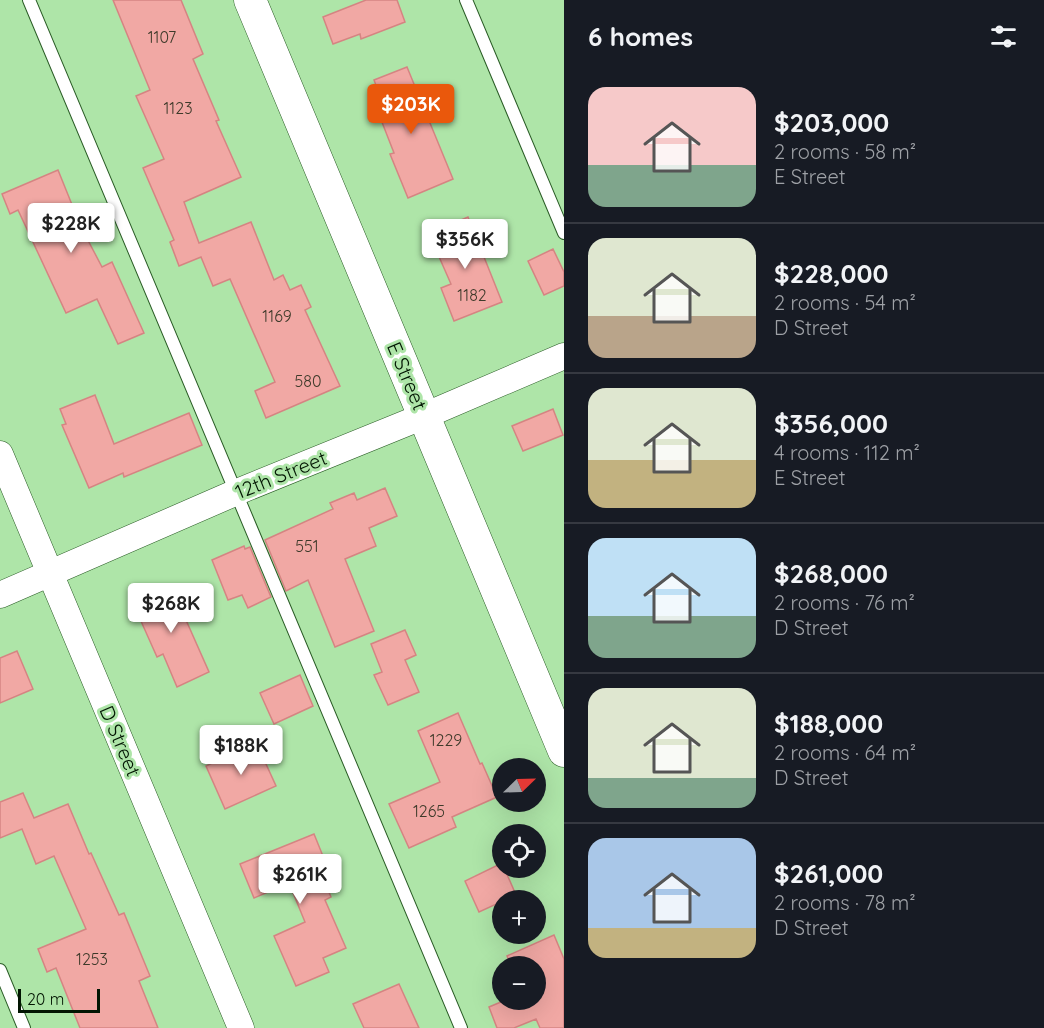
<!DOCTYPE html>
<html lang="en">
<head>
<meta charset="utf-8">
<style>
  :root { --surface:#171b24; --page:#20242c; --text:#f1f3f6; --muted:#9ea1a6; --line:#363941; --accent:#ea580c }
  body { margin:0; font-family:Quicksand,sans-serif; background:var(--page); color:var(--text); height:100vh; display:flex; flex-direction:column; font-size:22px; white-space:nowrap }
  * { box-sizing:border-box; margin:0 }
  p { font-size:20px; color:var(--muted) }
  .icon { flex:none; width:33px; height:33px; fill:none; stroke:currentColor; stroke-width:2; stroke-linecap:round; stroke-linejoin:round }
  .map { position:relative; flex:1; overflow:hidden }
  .panel { display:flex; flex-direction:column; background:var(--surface); width:480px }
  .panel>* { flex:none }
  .needle { width:39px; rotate:67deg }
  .fabs { position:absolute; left:492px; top:758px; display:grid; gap:12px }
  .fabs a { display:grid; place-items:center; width:54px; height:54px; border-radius:50%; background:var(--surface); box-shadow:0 6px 24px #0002; font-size:30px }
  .scale { position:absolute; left:18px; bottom:15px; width:82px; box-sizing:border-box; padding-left:6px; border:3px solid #021502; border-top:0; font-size:16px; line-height:21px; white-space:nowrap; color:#021502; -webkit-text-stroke:4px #aee5a8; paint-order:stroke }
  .price { position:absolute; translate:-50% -51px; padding:0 14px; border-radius:6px; background:#fff; color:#222; font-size:20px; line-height:39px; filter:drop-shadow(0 2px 3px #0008) }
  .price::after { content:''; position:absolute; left:50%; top:36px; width:18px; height:14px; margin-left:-9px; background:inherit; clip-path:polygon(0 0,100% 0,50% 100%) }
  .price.active { background:var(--accent); color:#fff }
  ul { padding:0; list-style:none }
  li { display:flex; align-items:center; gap:18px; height:150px; padding:0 24px }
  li+li { border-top:2px solid var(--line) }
  li span { display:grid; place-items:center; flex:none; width:168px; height:120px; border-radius:18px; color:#555 }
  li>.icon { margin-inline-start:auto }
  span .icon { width:72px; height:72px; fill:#fffc; stroke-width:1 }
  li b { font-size:26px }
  h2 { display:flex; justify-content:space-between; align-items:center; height:72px; padding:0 24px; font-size:26px }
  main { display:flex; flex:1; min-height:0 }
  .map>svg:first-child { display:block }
  .building { fill:#f1a8a4; stroke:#d58482; stroke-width:1.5 }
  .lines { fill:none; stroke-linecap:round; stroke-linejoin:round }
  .service-casing { stroke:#2a5c26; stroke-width:14 }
  .minor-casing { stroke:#2a5c26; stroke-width:27 }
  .tertiary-casing { stroke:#2a5c26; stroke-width:33 }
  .service { stroke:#fff; stroke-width:12 }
  .minor { stroke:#fff; stroke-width:26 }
  .tertiary { stroke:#fff; stroke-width:32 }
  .labels { text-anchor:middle; stroke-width:6; stroke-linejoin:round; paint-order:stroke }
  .number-label { font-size:16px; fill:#3e3a2a }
  .street-label { font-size:20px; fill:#021502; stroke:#aee5a8 }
</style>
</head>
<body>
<main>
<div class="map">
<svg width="564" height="1028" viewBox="0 0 564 1028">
  <rect width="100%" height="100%" fill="#aee5a8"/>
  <g class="building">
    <path d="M113,0H181L203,54L193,59L219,120L216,121L241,177L184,202L199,243L251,222L274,280L283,275L290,290L301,285L311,307L305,310L340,386L266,418L255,391L275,382L230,279L213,286L201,257L179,266L170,242L174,240L143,168L164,159L136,96L150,90Z"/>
    <path d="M366,0H397L405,22L361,39L360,34L333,44L323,17Z"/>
    <path d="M407,67L453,179L408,198L390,154L394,153L378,112L385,109L374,80Z"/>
    <path d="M58,170L81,227L102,267L112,262L144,333L118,344L97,299L66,313L18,210L10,214L2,194Z"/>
    <path d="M468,217L502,302L454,321L441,288L451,284L429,234Z"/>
    <path d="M553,249L564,272V286L544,295L528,261Z"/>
    <path d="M95,395L114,444L189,413L202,445L124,477L123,473L89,488L62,425L66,424L60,409Z"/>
    <path d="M553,409L563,435L523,451L512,426Z"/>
    <path d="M385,488L397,516L369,528L376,546L345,559L374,631L335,647L308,580L286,591L265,540L333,509L330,503L354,493L357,500Z"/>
    <path d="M244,546L245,549L250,547L271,597L248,608L242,595L228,600L212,560Z"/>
    <path d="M170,584L209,672L177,687L163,654L157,657L132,601Z"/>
    <path d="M405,630L416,655L405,660L419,692L388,705L374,675L382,672L371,644Z"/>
    <path d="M17,651L33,689L0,703V658Z"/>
    <path d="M300,675L313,706L274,724L260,693Z"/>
    <path d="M458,713L480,764L482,763L497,797L452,817L456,827L409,848L389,804L440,782L418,731Z"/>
    <path d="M256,742L276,786L225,809L206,766Z"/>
    <path d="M23,793L34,818L68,804L89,854L91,853L119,915L124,913L150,976L139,981L158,1028H80L56,968L47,972L38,949L86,929L54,856L36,864L22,829L0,838V802Z"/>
    <path d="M314,834L327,866L319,869L331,897L325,900L346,948L323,958L329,972L296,986L274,936L305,922L289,883L254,898L240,864Z"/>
    <path d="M502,863L516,895L479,912L465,881Z"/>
    <path d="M554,935L564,959V1028H540L536,1019L514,1028H497L489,1007L508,999H536V966H511L507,956Z"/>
    <path d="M399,984L419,1028H364L353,1004Z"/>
  </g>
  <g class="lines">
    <g class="service-casing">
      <g id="service">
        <path d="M29,0L461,1028"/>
        <path d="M466,0L564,233"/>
        <path d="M0,970L24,1028"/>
      </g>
    </g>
    <g class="minor-casing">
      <g id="minor">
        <path d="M0,454L241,1028"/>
        <path d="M0,595L237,492L424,416L564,356"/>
      </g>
    </g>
    <g class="tertiary-casing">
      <path id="tertiary" d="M250,0L564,751"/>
    </g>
    <use href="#service" class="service"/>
    <use href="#minor" class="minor"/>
    <use href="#tertiary" class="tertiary"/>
  </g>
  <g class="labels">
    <g class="number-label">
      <text x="162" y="43">1107</text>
      <text x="178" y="114">1123</text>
      <text x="472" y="301">1182</text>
      <text x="277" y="322">1169</text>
      <text x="308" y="387">580</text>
      <text x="307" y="552">551</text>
      <text x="446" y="746">1229</text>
      <text x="429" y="817">1265</text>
      <text x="92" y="965">1253</text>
    </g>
    <g class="street-label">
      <text transform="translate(407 376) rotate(67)" y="7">E Street</text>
      <text transform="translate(281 475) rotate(-22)" y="7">12th Street</text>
      <text transform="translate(120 741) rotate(67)" y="7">D Street</text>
    </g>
  </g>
</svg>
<div class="fabs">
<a><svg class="needle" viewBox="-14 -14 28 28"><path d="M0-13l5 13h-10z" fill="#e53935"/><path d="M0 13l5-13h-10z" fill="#9ea1a6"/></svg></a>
<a><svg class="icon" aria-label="locate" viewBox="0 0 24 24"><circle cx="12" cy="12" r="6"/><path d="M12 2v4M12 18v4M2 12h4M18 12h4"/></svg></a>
<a>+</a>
<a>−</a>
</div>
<div class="scale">20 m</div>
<b class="price active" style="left:411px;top:135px">$203K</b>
<b class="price" style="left:71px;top:254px">$228K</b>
<b class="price" style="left:465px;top:270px">$356K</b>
<b class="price" style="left:171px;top:634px">$268K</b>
<b class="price" style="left:241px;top:776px">$188K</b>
<b class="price" style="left:300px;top:905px">$261K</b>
</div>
<section class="panel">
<h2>6 homes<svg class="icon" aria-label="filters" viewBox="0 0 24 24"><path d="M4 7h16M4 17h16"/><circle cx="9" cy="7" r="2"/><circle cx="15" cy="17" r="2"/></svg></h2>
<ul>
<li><span style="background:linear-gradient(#f6c9c9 65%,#7fa58c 0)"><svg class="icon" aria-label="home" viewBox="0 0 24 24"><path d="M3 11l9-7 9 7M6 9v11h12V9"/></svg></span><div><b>$203,000</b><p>2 rooms · 58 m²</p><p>E Street</p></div></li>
<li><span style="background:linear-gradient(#dfe7d0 65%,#b9a48a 0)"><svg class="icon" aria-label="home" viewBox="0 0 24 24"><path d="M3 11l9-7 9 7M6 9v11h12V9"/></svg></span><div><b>$228,000</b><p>2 rooms · 54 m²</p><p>D Street</p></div></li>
<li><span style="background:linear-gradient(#dfe7d0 60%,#c2b280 0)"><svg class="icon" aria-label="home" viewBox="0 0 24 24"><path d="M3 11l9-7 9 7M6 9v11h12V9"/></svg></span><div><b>$356,000</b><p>4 rooms · 112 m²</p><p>E Street</p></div></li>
<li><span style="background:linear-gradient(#bfe0f5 65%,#7fa58c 0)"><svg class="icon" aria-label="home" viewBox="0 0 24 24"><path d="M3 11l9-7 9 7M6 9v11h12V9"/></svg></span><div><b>$268,000</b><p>2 rooms · 76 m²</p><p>D Street</p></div></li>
<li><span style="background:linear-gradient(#dfe7d0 75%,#7fa58c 0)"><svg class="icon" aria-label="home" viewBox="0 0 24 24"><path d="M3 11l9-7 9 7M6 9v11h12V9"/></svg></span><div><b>$188,000</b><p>2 rooms · 64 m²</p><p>D Street</p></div></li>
<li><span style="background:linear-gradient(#a9c7e8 75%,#c2b280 0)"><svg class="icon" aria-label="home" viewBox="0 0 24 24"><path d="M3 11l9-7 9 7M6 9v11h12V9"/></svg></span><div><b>$261,000</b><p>2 rooms · 78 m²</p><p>D Street</p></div></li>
</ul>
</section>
</main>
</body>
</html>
